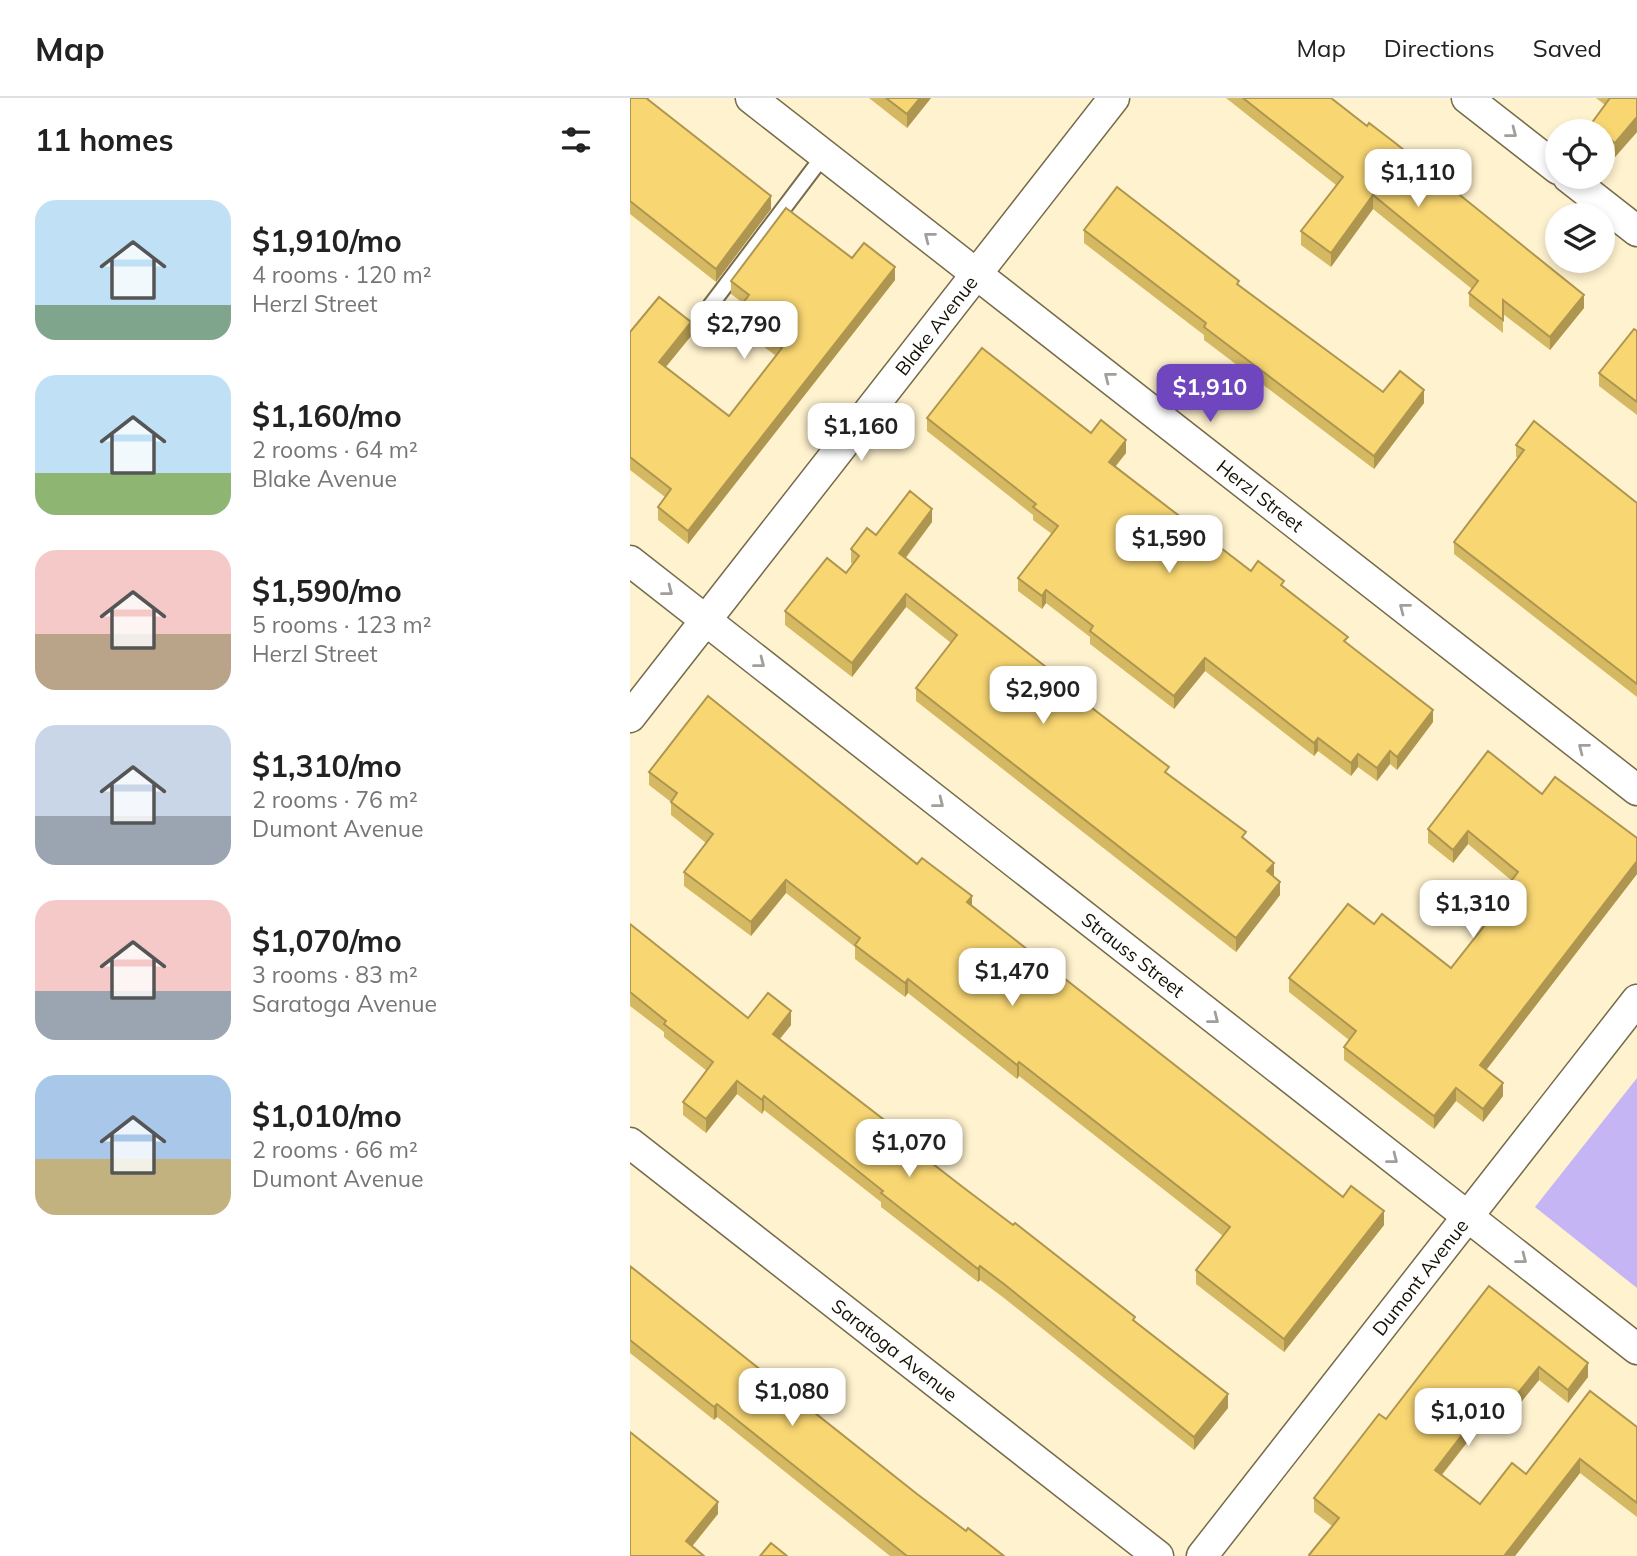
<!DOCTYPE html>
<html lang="en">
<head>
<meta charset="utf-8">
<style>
  :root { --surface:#fff; --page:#f6f6f6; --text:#222; --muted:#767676; --line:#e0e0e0; --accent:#7046be }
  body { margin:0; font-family:Mulish,sans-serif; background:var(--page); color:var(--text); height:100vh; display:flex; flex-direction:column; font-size:26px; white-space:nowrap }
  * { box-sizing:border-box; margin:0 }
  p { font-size:23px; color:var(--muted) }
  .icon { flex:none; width:38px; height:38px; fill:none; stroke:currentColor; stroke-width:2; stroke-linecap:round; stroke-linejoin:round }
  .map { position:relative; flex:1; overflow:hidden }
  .sheet { display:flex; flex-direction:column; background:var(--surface); width:630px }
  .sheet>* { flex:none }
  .controls { position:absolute; left:915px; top:21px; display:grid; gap:14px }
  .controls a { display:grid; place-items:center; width:70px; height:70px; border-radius:50%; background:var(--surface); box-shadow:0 4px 10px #0003; font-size:35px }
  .price { position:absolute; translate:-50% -60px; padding:0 16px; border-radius:14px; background:#fff; color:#222; font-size:23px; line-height:46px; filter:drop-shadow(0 2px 4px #0008) }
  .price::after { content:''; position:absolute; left:50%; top:42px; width:21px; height:16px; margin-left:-10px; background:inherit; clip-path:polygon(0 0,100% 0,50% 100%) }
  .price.current { background:var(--accent); color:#fff }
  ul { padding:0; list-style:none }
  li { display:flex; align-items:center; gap:21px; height:175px; padding:0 35px }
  li span { display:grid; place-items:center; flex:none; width:196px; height:140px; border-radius:21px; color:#555 }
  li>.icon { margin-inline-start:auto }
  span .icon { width:84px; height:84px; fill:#fffc; stroke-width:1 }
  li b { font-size:30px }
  h2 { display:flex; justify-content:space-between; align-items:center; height:84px; padding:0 35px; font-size:30px }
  header { display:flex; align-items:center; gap:42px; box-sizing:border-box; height:98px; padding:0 35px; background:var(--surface); border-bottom:2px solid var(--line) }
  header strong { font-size:33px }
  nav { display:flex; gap:38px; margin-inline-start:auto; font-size:24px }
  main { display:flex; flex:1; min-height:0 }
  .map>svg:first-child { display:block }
  .green { fill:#c5b5f5 }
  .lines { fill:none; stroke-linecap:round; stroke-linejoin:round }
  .service-casing { stroke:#766b4a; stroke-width:18 }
  .minor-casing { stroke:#766b4a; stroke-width:33 }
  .service { stroke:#fff; stroke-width:14 }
  .minor { stroke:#fff; stroke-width:30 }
  .wall { fill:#d5b862 }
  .shaded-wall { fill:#ae9650 }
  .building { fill:#f8d672; stroke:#ae9650; stroke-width:2 }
  .oneway { stroke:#a19f9b }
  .labels { text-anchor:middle; stroke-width:7; stroke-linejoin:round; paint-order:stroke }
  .street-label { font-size:19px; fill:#141004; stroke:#fff }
</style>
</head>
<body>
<header>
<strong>Map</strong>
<nav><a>Map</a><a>Directions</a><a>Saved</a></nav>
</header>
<main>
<section class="sheet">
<h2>11 homes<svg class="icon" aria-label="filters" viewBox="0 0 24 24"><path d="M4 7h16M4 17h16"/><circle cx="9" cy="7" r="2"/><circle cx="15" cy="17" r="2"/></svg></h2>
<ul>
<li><span style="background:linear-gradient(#bfe0f5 75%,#7fa58c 0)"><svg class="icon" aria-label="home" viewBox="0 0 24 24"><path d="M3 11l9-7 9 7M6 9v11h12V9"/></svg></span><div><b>$1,910/mo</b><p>4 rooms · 120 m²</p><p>Herzl Street</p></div></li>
<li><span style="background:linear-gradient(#bfe0f5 70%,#8fb573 0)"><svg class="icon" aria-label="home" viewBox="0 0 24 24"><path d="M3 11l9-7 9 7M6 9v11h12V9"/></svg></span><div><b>$1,160/mo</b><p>2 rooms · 64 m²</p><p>Blake Avenue</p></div></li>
<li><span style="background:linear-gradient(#f6c9c9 60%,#b9a48a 0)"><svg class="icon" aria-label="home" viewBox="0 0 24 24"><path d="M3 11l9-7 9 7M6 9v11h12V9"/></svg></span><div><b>$1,590/mo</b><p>5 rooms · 123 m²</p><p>Herzl Street</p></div></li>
<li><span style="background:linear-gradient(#c9d6e8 65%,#9aa5b1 0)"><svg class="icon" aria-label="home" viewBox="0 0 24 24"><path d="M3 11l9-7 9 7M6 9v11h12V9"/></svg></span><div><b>$1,310/mo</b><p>2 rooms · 76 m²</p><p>Dumont Avenue</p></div></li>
<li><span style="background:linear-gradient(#f6c9c9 65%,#9aa5b1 0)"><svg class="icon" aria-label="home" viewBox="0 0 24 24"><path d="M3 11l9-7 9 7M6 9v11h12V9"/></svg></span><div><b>$1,070/mo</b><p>3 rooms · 83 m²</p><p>Saratoga Avenue</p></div></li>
<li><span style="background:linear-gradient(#a9c7e8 60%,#c2b280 0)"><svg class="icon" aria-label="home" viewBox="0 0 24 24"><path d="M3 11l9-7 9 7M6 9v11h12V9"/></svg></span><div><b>$1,010/mo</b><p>2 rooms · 66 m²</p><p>Dumont Avenue</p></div></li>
</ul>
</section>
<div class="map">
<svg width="1007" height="1458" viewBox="0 0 1007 1458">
  <rect width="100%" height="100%" fill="#fff2ce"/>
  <path class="green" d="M1007,980V1190L905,1109Z"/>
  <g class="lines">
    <g class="service-casing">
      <path id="service" d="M77,212L194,57"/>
    </g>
    <g class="minor-casing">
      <g id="minor">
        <path id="s1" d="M121,0L1007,692"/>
        <path d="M837,0L928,71"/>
        <path d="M938,79L1007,133"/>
        <path id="s2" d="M0,463L1007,1251"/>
        <path id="s3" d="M0,619L484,0"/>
        <path id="s4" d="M0,1045L528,1458"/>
        <path id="s5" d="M572,1458L1007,902"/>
      </g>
    </g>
    <use href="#service" class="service"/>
    <use href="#minor" class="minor"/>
  </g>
  <g class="wall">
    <path d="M0,0H19V2L141,111L86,184L0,116Z"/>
    <path d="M239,0H301L277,30Z"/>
    <path d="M596,0H701L954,210L920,252L873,216V235L839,208V195L842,191L743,111L701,169L671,147V133L706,87Z"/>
    <path d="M966,0H1007V34L985,59L973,50V33H961V26L975,7Z"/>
    <path d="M454,132L609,188L753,294L794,305L744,371L574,242V237L454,145Z"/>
    <path d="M222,160L265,182L58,446L28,422V409L35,399L0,372V234L61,238L36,269L99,318L146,258L106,227V214L113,205L101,196V183Z"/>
    <path d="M1007,233V317L969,288V275Z"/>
    <path d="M297,320L461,335L496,355L486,368L621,473L654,489L803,624L767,672L760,666L747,683L728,669L721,678L688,653L684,658L575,573L544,611L460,546V539L416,505L412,511L388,493V480L422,436L403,422V417L297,333Z"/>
    <path d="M886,347L1007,405V599L824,456V444L888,360L886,359Z"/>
    <path d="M302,424L276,460L451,602L616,742L644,779L650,797L606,854L286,603V590L321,545L276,509L222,579L155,527V513L216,475L223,466L221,465V451L246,437Z"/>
    <path d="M19,674L287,766L713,1099L754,1127L654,1254L566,1186V1172L593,1138L389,978L387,981L278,895L275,899L225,861V849L156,795L121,838L54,788V774L76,745L41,717V704L19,687Z"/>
    <path d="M912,696L1007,740V776L856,972L873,998L853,1024L826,1003L804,1031L714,962V949L719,942L659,894V880L744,826L821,870L868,811V800L881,782L838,746L823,765L798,745V731Z"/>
    <path d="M0,826L118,920L161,927L150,941L288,1054L505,1223L598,1310L564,1352L374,1200L350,1182L348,1184L251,1109V1104L134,1012L132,1016L107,996L76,1035L53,1017V1004L77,973L34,939V934L0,908Z"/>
    <path d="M0,1168L287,1396L336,1433L374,1458H260L87,1319L84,1322L0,1255Z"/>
    <path d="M859,1188L958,1279L938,1305L909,1282L867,1334L853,1324L812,1377L850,1406L896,1376L1007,1329V1419L950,1375L885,1458L702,1428L684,1414V1400L756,1321Z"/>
  </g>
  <g class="shaded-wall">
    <path d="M290,0H301L277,30V16Z"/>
    <path d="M1007,19V34L985,59V45Z"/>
    <path d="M743,97V111L701,169V155Z"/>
    <path d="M141,98V111L86,184V171Z"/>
    <path d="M265,169V182L58,446V433Z"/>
    <path d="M954,197V210L920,252V239Z"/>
    <path d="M61,224V238L29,277V264Z"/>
    <path d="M794,292V305L744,371V358Z"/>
    <path d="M496,342V355L479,376V364Z"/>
    <path d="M302,411V424L269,468V455Z"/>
    <path d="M416,492V505L412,511V498Z"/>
    <path d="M276,496V509L222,579V565Z"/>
    <path d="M575,560V573L544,611V598Z"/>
    <path d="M803,612V624L767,672V659Z"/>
    <path d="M688,640V653L684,658V645Z"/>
    <path d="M760,653V666L747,683V670Z"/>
    <path d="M728,656V669L721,678V665Z"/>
    <path d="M838,733V746L823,765V752Z"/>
    <path d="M1007,763V776L850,980V967Z"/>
    <path d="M644,765V778L637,773Z"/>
    <path d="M156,782V795L121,838V824Z"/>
    <path d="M650,784V797L606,854V840Z"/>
    <path d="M342,798V812L337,804Z"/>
    <path d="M278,881V895L275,899V885Z"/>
    <path d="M161,913V927L143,949V936Z"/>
    <path d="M389,964V978L387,981V967Z"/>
    <path d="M107,983V996L76,1035V1021Z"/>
    <path d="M873,985V998L853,1024V1011Z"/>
    <path d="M826,990V1003L804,1031V1018Z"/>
    <path d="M134,998V1012L132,1016V1002Z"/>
    <path d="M754,1113V1127L654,1254V1241Z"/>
    <path d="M350,1168V1182L348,1184V1171Z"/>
    <path d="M958,1265V1279L938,1305V1292Z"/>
    <path d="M909,1269V1282L867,1334V1321Z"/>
    <path d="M598,1296V1310L564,1352V1339Z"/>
    <path d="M87,1306V1319L84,1322V1309Z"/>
    <path d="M853,1310V1324L805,1385V1372Z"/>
    <path d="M950,1361V1375L885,1458H874Z"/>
    <path d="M88,1404V1416L56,1456V1443Z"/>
  </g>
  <g class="building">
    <path d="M0,0H16L141,98L86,171L0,103Z"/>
    <path d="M256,0H290L277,16Z"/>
    <path d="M613,0H701L737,28L739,25L764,44L954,197L920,239L873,202V222L839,195L848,183L743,97L701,155L671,133L713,79Z"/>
    <path d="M980,0H1007V19L985,45L973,36V33H970L961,26Z"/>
    <path d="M487,89L609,183L607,186L753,294L770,273L794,292L744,358L574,229L576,225L454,132Z"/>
    <path d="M156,110L222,160L234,145L265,169L58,433L28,409L41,391L0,359V234L29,199L61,224L29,264L99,318L152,250L106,214L119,197L101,183Z"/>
    <path d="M1004,231L1007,233V304L969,275Z"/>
    <path d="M352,250L461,335L471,322L496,342L479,364L621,473L628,463L654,483L651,487L718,539L714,543L803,612L767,659L760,653L747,670L728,656L721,665L688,640L684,645L575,560L544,598L460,533L463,528L416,492L412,498L388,480L428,428L403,409L406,406L297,320Z"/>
    <path d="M904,323L1007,405V586L824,444L894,352L886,347Z"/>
    <path d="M280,393L302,411L269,455L451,596L449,600L539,669L535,674L616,734L612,739L644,765L637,773L650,784L606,840L286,590L327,537L276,496L222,565L155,513L197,460L216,475L229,458L221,451L237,430L246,437Z"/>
    <path d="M78,598L287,766L292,760L342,798L337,804L713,1099L721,1088L754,1113L654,1241L566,1172L600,1129L389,964L387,967L278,881L275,885L225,847L230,840L156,782L121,824L54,774L83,736L41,704L47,695L19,674Z"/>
    <path d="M858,653L912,696L925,679L1007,740V763L850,967L873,985L853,1011L826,990L804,1018L714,949L726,933L659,880L718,806L744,826L752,816L821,870L873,804L868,800L888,774L838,733L823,752L798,731Z"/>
    <path d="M0,826L118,920L138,895L161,913L143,936L288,1048L285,1052L334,1090L383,1127L385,1125L505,1219L503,1222L598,1296L564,1339L374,1186L350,1168L348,1171L251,1095L253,1093L134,998L132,1002L107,983L76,1021L53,1004L83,964L34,926L36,923L0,894Z"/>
    <path d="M0,1168L287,1396L336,1433L338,1430L374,1458H277L87,1306L84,1309L0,1242Z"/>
    <path d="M859,1188L958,1265L938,1292L909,1269L867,1321L853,1310L805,1372L850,1406L882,1365L896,1376L960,1293L1007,1329V1405L950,1361L874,1458H680L679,1457L709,1420L684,1400L749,1316L756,1321Z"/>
    <path d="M0,1334L88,1404L56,1443L74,1458H0Z"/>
    <path d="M141,1445L157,1458H130Z"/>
  </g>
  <defs><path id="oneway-chevron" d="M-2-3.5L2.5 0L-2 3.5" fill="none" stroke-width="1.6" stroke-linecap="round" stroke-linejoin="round" transform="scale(1.75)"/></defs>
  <g class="oneway">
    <use href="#oneway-chevron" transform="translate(882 35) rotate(38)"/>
    <use href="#oneway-chevron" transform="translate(299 139) rotate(-142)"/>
    <use href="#oneway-chevron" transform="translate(479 279) rotate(-142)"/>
    <use href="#oneway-chevron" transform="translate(38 493) rotate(38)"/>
    <use href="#oneway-chevron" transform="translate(774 510) rotate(-142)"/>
    <use href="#oneway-chevron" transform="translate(130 565) rotate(38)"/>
    <use href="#oneway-chevron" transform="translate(953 650) rotate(-142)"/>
    <use href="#oneway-chevron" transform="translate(309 705) rotate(38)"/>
    <use href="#oneway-chevron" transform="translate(584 921) rotate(38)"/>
    <use href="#oneway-chevron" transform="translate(763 1061) rotate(38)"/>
    <use href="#oneway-chevron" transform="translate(892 1161) rotate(38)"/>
  </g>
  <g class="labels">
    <g class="street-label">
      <text dy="7" stroke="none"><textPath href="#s3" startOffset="497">Blake Avenue</textPath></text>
      <text dy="7" stroke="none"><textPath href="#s1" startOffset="646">Herzl Street</textPath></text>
      <text dy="7" stroke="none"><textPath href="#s2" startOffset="639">Strauss Street</textPath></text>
      <text dy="7" stroke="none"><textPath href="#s5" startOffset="354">Dumont Avenue</textPath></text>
      <text dy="7" stroke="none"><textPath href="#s4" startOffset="336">Saratoga Avenue</textPath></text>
    </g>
  </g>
</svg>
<div class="controls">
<a><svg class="icon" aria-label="locate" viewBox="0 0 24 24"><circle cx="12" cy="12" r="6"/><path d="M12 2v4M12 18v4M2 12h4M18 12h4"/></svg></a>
<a><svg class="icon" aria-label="layers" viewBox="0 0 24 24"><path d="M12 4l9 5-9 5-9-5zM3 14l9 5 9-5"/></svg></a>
</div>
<b class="price" style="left:788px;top:111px">$1,110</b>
<b class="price" style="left:114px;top:263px">$2,790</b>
<b class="price current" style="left:580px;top:326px">$1,910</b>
<b class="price" style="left:231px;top:365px">$1,160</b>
<b class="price" style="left:539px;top:477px">$1,590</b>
<b class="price" style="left:413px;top:628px">$2,900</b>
<b class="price" style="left:843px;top:842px">$1,310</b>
<b class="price" style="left:382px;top:910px">$1,470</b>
<b class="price" style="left:279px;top:1081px">$1,070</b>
<b class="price" style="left:162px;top:1330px">$1,080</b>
<b class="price" style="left:838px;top:1350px">$1,010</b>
</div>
</main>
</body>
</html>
